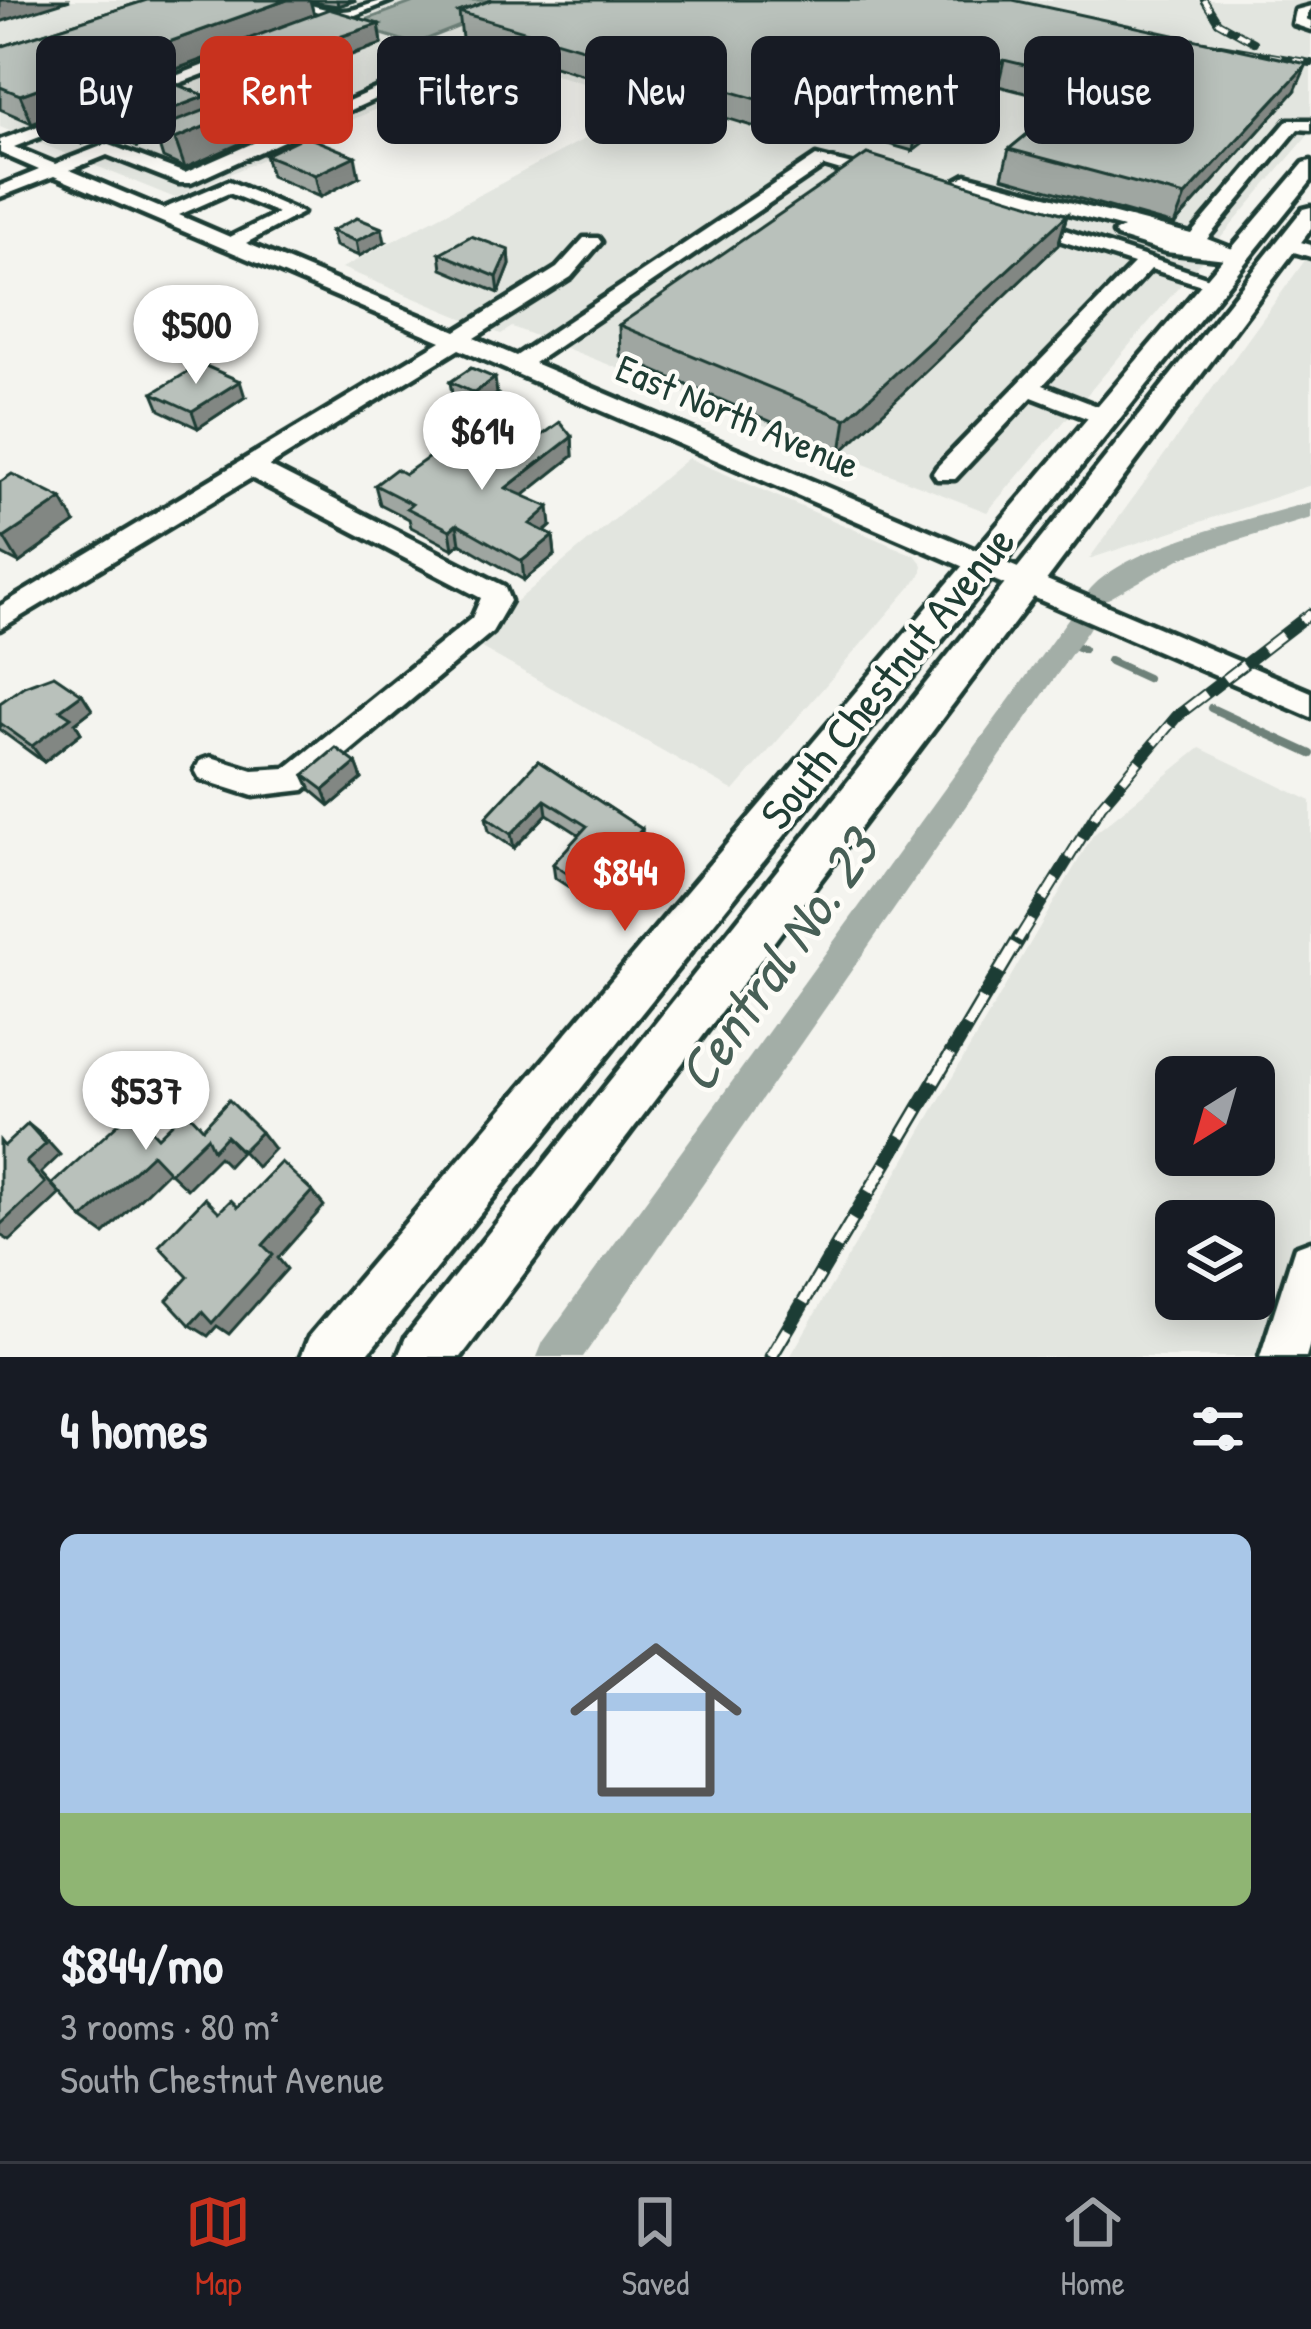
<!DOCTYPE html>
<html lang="en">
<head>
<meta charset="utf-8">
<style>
  :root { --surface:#171b24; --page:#242831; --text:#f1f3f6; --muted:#9ea1a6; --line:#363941; --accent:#c8321e }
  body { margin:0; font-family:"Patrick Hand",sans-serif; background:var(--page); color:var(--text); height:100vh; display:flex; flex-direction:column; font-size:45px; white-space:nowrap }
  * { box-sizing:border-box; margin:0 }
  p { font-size:39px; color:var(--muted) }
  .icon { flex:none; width:66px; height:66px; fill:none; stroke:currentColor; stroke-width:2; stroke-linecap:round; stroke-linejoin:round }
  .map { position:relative; height:1357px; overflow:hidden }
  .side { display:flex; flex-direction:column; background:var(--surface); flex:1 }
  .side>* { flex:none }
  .hud { position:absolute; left:36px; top:36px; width:1239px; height:108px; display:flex; gap:24px }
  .needle { width:78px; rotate:217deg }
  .buttons { position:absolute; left:1155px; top:1056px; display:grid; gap:24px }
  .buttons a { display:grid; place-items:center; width:120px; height:120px; border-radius:18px; background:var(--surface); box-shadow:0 6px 30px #0003; font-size:60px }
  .price { position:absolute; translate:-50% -102px; padding:0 27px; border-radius:42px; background:#fff; color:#222; font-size:39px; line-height:78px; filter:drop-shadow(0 3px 6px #0008) }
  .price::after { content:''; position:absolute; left:50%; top:72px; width:36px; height:27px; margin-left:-18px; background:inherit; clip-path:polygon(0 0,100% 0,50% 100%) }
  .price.selected { background:var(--accent); color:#fff }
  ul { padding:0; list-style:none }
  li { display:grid; align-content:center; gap:24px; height:636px; padding:0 60px }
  li span { display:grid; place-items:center; height:372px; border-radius:18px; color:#555 }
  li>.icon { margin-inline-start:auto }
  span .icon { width:216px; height:216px; fill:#fffc; stroke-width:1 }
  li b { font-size:51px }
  h2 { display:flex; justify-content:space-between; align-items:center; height:144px; padding:0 60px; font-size:51px }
  .chip { padding:0 42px; border-radius:18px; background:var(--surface); box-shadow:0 6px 30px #0003; font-size:42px; line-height:108px }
  .chip.selected { background:var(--accent); color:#fff }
  .dock { display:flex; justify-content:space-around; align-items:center; height:168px; border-top:3px solid var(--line); background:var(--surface); font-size:33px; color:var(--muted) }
  .dock a { display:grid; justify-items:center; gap:6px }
  .dock .selected { color:var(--accent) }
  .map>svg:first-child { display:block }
  .built { fill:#e2e5df; fill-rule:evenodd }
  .water { fill:#a3aea7; stroke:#6e8179; stroke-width:3 }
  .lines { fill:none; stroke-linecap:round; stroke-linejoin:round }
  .stream { stroke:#6e8179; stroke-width:8 }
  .canal { fill:#a3aea7; fill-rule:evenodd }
  .minor-casing { stroke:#1f3d34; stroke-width:9 }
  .major-casing { stroke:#1f3d34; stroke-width:9 }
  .minor { fill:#fdfcf7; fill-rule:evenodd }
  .major { fill:#fdfcf7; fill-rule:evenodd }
  .rail-far2-casing { stroke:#1f3d34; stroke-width:8 }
  .rail-far1-casing { stroke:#1f3d34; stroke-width:12 }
  .rail-casing { stroke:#1f3d34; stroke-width:15 }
  .rail-far2 { stroke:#fdfcf7; stroke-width:4.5; stroke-dasharray:12; stroke-linecap:butt }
  .rail-far1 { stroke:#fdfcf7; stroke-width:8; stroke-dasharray:24; stroke-linecap:butt }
  .rail { stroke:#fdfcf7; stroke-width:10; stroke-dasharray:32; stroke-linecap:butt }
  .wall { fill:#9fa6a1; stroke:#1f3d34; stroke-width:3; fill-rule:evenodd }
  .shaded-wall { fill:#828783; stroke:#1f3d34; stroke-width:3 }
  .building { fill:#b9c1bb; stroke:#1f3d34; stroke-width:3 }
  .labels { text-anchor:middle; stroke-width:9; stroke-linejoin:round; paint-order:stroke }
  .far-street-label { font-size:39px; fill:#1f3d34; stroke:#fdfcf7 }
  .street-label { font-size:45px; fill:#1f3d34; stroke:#fdfcf7 }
  .near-water-label { font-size:57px; font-style:italic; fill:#475f56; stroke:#fdfcf7 }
</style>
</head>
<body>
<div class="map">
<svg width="1311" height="1357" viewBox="0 0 1311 1357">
  <rect width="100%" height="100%" fill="#f4f4ef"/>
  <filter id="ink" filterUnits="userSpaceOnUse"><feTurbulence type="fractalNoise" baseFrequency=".00833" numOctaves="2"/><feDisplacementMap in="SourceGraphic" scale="24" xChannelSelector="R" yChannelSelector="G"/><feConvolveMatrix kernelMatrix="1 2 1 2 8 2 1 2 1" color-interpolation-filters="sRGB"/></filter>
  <g filter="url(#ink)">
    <g class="built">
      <path d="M0,0H1311V132L987,512L512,327L501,334L342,268L652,103L494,57L175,198L0,127Z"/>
      <path d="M1311,252V485L1089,559L1204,400Z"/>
      <path d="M688,458L916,556L923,565L921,575L734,791L469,641Z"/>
      <path d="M1200,748L1311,801V1357H790L1093,835ZM1176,1077H1254V1155H1176ZM1176,1221H1254V1299H1176Z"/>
    </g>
    <path class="water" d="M419,0H525L415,44L352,25Z"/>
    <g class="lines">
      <g class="stream">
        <path d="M1065,642L1083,649"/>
        <path d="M1110,661L1147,678"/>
        <path d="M1211,708L1311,754"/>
      </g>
      <g class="canal">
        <path d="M1311,502V518L1183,557L1110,598L1101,601L1088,592C1123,546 1255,518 1311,502Z"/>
        <path d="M1079,614L1088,616L1092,623L1088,630L583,1357H537L543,1342L1070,616Z"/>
      </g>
      <g class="minor-casing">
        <g id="minor">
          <path d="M283,0C304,0 324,12 343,11C359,11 374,0 392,0L326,27L319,23L330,16Z"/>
          <path d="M1311,6L1306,19L1311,21V30L1293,24L1296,10Z"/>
          <path d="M253,46L258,53L141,98L127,95Z"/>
          <path d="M432,64L445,67L191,183H179L107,155L70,170L163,209L229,181L302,213L246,243L456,331L557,268L584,238H598L601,242L571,277L474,338L516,356L816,156L888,174V182L882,183L824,166L534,363L1311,692V717L459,349L269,466L504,586L510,601L492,632L304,790L253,796L200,779L195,770L200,761L211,757L253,770L286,768L472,618L481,598L251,478L0,629V606L441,341L54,176L0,197V186L39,170L0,153V140L90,107L96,109V115L14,147L55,164L107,144L185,173ZM229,193L278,213L230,237L179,215Z"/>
          <path d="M1288,120H1311V130L1298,129L1207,239L1243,253V261L1166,252L1117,237L1114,233L1123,228L1012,198C996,210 968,195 957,180L966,175L1191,234Z"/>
          <path d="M1018,219H1032L1224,283L1214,289L1151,269L1043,385L1110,411V421H1094L1032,397L955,479H937L933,473L937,467L1134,264L1018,227Z"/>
          <path d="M1287,238L1311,245V257L1280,248L1277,244Z"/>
          <path d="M1311,1241V1340L1306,1357H1260L1295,1247Z"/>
        </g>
      </g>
      <g class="major-casing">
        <g id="major">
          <path d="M1311,161V181L365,1357H301L309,1337L1304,163Z"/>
          <path d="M1311,207V229L461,1357H398L406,1337L1303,209Z"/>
        </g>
      </g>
      <use href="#minor" class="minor"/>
      <use href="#major" class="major"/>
      <g class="rail-far2-casing">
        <g id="rail-far2">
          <path d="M1204,0L1218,22L1254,42"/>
          <path d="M1175,39L1311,63"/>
        </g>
      </g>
      <g class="rail-far1-casing">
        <path id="rail-far1" d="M1018,940L1101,806L1177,716L1311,613"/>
      </g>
      <g class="rail-casing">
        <path id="rail" d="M771,1357L1020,937"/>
      </g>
      <use href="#rail-far2" class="rail-far2"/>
      <use href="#rail-far1" class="rail-far1"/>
      <use href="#rail" class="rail"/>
    </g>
    <g class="wall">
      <path d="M147,0H356L338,6L311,2L313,14L379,24L382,44L299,74L322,107L185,168L163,158L157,139L137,147L108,134L82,144L59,134L52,115L32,123L0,109V47ZM214,55L219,72L254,84L232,100L210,108L206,96L156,76Z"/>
      <path d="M491,0L1295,91L1174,225L1002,177L1009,149L1065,103L998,86L913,151L832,128L808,143L462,38L459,12Z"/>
      <path d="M265,155L359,177L320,197L271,176Z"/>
      <path d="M1067,215L1058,245L841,452L620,356L619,325Z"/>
      <path d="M331,231L385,242L359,256L335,246Z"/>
      <path d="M509,250L510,265L499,293L442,269L440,253Z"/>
      <path d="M450,382L497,394L476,409L453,399Z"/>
      <path d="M153,393L245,397L198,428L160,410Z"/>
      <path d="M572,437L573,456L523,495L551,526L545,532L553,536L555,555L524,580L460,543L453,549L411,527L409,519L380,504L375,485L405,474L460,469Z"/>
      <path d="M0,482L75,523L19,563L0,553Z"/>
      <path d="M82,694L92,710L75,723L81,733L44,762L0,730V703Z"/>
      <path d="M538,761L642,829V843L592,902L555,878L553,864L580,835L547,814L514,848L489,831L486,817Z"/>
      <path d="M356,763L362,779L330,806L311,790L304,775Z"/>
    </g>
    <g class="shaded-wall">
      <path d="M0,0H70L0,22Z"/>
      <path d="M287,0H310L314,15L213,52L214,55L54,115L51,113L52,115L32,123L20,95Z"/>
      <path d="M337,0H356L338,6Z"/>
      <path d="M379,24L382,44L334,60L266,88L261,68L330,40Z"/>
      <path d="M1004,60L998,86L913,151L918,123Z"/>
      <path d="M1307,64L1295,91L1174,225L1185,196Z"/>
      <path d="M316,80L322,107L185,168L175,139Z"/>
      <path d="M206,96L213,117L153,130L157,139L137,147L129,125Z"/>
      <path d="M835,100L832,128L808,143L811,115Z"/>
      <path d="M100,113L108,134L82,144L73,123Z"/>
      <path d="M355,156L359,177L320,197L315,175Z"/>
      <path d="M1067,215L1058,245L841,452L846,419Z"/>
      <path d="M382,228L385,242L359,256L356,241Z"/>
      <path d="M509,250L510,265L499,293L497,277Z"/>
      <path d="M495,378L497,394L476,409L474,393Z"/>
      <path d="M240,381L245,397L198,428L192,411Z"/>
      <path d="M572,437L573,456L509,507L506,488Z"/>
      <path d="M62,499L75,523L19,563L4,538Z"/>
      <path d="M549,507L551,526L532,542L530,524Z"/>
      <path d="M457,524L460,543L453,549L450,530Z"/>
      <path d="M553,536L555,555L524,580L522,561Z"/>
      <path d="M82,694L92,710L75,723L81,733L44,762L32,746L60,710Z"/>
      <path d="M356,763L362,779L330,806L324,790Z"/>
      <path d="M545,800L547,814L514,848L511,834Z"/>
      <path d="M642,829V843L592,902L591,889Z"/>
      <path d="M28,1124L43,1136L60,1155L41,1173L60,1194L10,1241L0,1235V1225Z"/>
      <path d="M261,1132L274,1149L257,1167L242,1151Z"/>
      <path d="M226,1136L241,1152L228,1166L219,1157L187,1189L170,1173L207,1137Z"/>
      <path d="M152,1154L169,1170L104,1234L83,1219Z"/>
      <path d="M312,1191L324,1206L278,1258L287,1269L229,1334L217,1326L208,1336L190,1325Z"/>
    </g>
    <g class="building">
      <path d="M147,0H287L20,95L0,87V47Z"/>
      <path d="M491,0H1013L1307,64L1185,196L1009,149L1092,81L1004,60L918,123L835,100L811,115L459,12Z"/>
      <path d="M329,9L379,24L330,40L261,68L213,52Z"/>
      <path d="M289,71L316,80L175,139L153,130L232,100L234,92Z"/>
      <path d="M152,75L206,96L129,125L100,113L73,123L51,113Z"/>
      <path d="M305,136L355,156L315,175L265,155Z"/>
      <path d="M867,154L1067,215L846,419L619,325Z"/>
      <path d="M357,218L382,228L356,241L331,231Z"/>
      <path d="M471,236L509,250L497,277L440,253Z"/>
      <path d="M201,364L240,381L192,411L153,393Z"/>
      <path d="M471,368L495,378L474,393L450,382Z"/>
      <path d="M560,422L572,437L506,488L549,507L530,524L553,536L522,561L457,524L450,530L407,508L412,504L375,485L396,469L405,474L432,455L460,469L499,440L521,451Z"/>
      <path d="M12,474L62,499L4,538L0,536V482Z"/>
      <path d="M54,675L82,694L60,710L71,717L32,746L0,723V703L24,686Z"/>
      <path d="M336,748L356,763L324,790L304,775Z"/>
      <path d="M538,761L642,829L591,889L553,864L587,826L545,800L511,834L486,817Z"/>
      <path d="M229,1100L261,1132L242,1151L226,1136L213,1150L207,1137L170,1173L152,1154L83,1219L52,1184L133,1110L158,1137L186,1110L203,1128Z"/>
      <path d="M28,1124L46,1144L26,1162L45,1183L0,1225V1141L4,1146Z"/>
      <path d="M281,1162L312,1191L263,1245L273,1255L212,1323L202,1312L190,1325L167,1300L188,1277L159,1246L205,1198L219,1212L231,1200L238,1207Z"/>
    </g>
  </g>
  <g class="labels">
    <g class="far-street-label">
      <text transform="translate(738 416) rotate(23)" y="14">East North Avenue</text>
    </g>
    <g class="street-label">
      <text transform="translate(887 677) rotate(-51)" y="16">South Chestnut Avenue</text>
    </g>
    <g class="near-water-label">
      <text transform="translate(777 961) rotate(-55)" y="20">Central No. 23</text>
    </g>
  </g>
</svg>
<div class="buttons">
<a><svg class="needle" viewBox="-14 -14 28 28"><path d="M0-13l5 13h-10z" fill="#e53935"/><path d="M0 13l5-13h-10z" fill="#9ea1a6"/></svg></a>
<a><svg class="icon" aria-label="layers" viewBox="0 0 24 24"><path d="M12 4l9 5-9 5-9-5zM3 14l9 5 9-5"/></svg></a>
</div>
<b class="price" style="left:196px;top:387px">$500</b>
<b class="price" style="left:482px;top:493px">$614</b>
<b class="price selected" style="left:625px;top:934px">$844</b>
<b class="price" style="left:146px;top:1153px">$537</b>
<div class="hud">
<a class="chip">Buy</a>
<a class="chip selected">Rent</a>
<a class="chip">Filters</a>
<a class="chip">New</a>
<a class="chip">Apartment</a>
<a class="chip">House</a>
</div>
</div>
<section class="side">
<h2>4 homes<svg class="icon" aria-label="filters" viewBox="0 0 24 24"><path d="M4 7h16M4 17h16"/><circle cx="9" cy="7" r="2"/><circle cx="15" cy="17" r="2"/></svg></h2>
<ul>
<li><span style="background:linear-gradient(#a9c7e8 75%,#8fb573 0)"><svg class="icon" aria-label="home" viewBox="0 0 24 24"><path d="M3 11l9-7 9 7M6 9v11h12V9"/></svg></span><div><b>$844/mo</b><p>3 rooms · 80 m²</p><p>South Chestnut Avenue</p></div></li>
</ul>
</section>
<nav class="dock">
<a class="selected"><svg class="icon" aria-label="map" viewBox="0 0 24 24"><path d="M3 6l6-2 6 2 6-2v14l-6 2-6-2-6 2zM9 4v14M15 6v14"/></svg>Map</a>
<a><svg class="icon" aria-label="saved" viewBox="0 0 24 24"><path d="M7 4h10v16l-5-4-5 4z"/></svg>Saved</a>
<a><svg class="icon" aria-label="home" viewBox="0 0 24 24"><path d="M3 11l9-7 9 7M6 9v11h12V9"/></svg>Home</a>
</nav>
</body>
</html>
